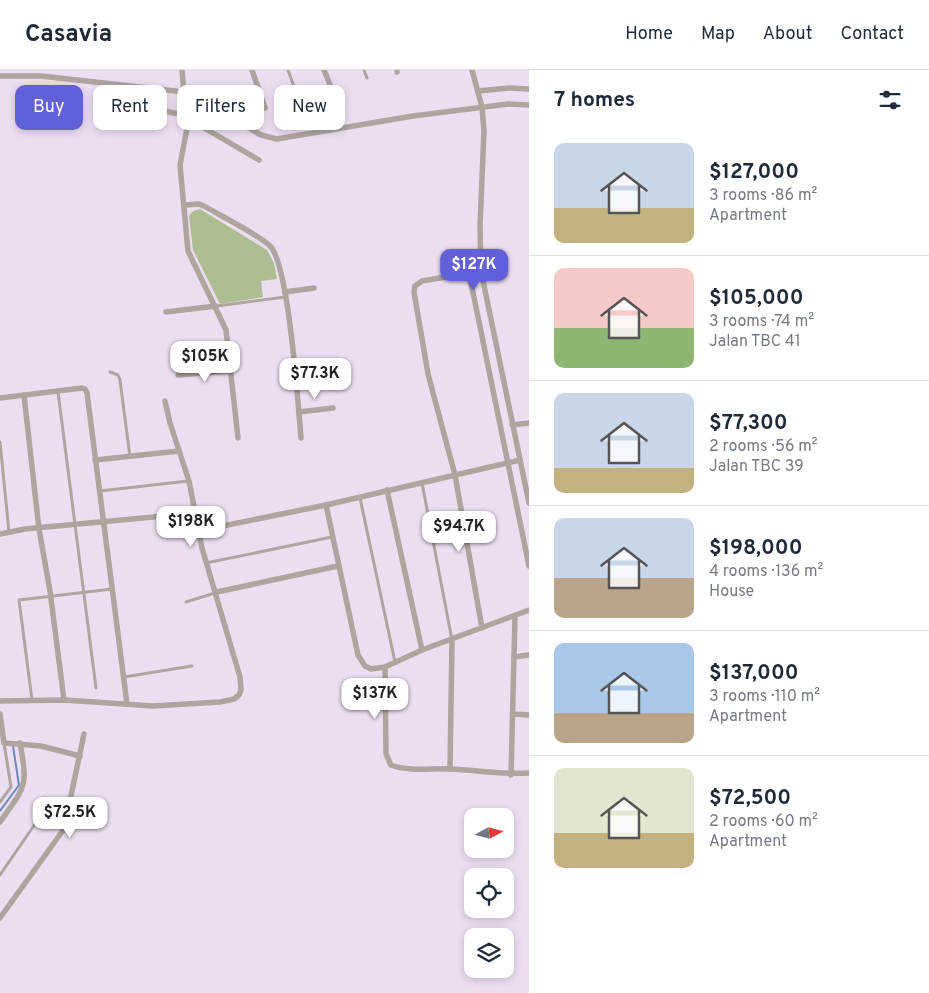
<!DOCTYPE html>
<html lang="en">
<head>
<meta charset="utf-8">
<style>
  :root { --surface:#fff; --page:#f2f2f3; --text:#1f2937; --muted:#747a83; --line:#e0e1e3; --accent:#6260d9 }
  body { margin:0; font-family:Overpass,sans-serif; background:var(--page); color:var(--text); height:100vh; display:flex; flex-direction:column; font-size:19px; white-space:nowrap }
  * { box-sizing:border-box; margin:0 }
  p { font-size:16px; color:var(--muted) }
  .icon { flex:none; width:28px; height:28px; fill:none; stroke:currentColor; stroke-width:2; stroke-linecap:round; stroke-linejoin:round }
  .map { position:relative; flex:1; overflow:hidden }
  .side { display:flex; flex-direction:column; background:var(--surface); width:400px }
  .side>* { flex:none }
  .banner { position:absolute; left:15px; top:15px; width:439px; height:45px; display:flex; gap:10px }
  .needle { width:32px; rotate:83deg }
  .controls { position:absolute; left:464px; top:738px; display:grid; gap:10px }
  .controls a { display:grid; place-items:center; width:50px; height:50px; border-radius:10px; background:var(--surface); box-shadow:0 2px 8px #0003; font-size:25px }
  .price { position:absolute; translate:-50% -42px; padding:0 11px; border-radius:10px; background:#fff; color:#222; font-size:16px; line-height:32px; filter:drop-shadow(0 1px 2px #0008) }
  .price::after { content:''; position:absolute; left:50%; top:30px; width:15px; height:11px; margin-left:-8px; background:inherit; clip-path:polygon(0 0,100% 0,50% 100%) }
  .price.selected { background:var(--accent); color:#fff }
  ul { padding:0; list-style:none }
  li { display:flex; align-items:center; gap:15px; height:125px; padding:0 25px }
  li+li { border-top:1px solid var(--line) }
  li span { display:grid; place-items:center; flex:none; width:140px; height:100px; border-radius:10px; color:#555 }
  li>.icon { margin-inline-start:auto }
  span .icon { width:60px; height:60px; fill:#fffc; stroke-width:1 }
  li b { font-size:21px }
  h2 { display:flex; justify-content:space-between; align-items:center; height:60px; padding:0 25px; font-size:21px }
  .pill { padding:0 18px; border-radius:10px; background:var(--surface); box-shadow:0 2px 8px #0003; font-size:18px; line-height:45px }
  .pill.selected { background:var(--accent); color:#fff }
  header { display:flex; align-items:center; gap:30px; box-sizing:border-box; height:70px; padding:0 25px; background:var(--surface); border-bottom:1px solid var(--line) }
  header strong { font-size:24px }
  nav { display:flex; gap:28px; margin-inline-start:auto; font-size:18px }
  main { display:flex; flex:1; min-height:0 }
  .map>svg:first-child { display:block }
  .green { fill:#acbd91 }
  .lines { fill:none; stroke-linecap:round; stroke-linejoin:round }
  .stream { stroke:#6b89be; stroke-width:2 }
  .service { stroke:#aea59f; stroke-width:3 }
  .minor { stroke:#aea59f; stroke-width:5.5 }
</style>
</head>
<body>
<header>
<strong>Casavia</strong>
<nav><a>Home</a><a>Map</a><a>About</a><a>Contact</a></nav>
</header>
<main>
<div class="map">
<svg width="529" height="923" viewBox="0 0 529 923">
  <rect width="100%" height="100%" fill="#ecdef1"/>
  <path class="green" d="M200,139L267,180L274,193L277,209L261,211L263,227L220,234L193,180L189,146L193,141Z"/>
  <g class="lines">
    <path class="stream" d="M0,741L19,715L13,676"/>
    <g class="service">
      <path d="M288,0L297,25"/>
      <path d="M364,0L367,8"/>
      <path d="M217,236L285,227"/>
      <path d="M110,302L118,305L120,310L130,387"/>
      <path d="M58,322L96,618"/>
      <path d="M0,372L9,462"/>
      <path d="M422,413L452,570"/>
      <path d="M100,421L188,411"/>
      <path d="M360,428L395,592"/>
      <path d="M206,493L332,467"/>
      <path d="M186,532L215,523"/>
      <path d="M124,607L192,596"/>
      <path d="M32,630L19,530L112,519"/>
      <path d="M0,732L11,717L4,673"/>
      <path d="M0,805L42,744"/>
    </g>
    <g class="minor">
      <path d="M182,0L184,24"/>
      <path d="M252,0L265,38"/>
      <path d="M324,0L333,22"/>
      <path d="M397,0V2"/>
      <path d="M472,0L482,37L484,61L480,156L481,201L529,433"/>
      <path d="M0,6H41L176,21L200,30L261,65L277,69L413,46L508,34L529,35"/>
      <path d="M478,21L509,18L529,19"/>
      <path d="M193,27L180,95L188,181L226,260L238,368"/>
      <path d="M164,41L179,44L189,49L259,90"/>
      <path d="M184,135L199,134L206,137C219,145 263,167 271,177C289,199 298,333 301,368"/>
      <path d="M481,201L422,211L415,216L414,222L428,304L455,405L482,558"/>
      <path d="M469,203L529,496"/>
      <path d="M285,222L314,218"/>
      <path d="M166,242L216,236"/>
      <path d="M178,305L230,301"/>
      <path d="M24,325L39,459L50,521L64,630"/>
      <path d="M0,328L82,318L85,319L87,323L127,634"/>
      <path d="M299,342L333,338"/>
      <path d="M512,355L529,353"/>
      <path d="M95,390L179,381"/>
      <path d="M387,420L422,580"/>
      <path d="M326,435L358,585L365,596L371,599L385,597L422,580L529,540"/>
      <path d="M198,461L326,435L520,390"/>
      <path d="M0,464L25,459L196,443"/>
      <path d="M217,522L338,496"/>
      <path d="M514,587L529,585"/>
      <path d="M385,597L386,684L391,695C410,702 431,698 450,699C477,700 502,705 529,703"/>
      <path d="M0,631L64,630L153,636L220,632L234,629L239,625L241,620L240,607L202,478L189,411L170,353L165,331"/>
      <path d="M0,644L4,673L41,676L80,686"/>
      <path d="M513,644L529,645"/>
      <path d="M450,699L452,570"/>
      <path d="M511,705L515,547"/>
      <path d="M0,752C26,715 28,718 20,673"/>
      <path d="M0,848L64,759L84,664"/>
    </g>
  </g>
</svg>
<div class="controls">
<a><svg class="needle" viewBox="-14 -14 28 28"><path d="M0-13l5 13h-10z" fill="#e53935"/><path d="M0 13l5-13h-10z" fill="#747a83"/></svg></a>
<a><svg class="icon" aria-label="locate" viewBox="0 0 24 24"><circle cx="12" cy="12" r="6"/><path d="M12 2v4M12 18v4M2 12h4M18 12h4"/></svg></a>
<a><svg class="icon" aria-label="layers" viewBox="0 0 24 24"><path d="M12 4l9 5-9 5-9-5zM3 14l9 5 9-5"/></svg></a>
</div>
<b class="price selected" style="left:474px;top:221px">$127K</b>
<b class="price" style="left:205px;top:313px">$105K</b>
<b class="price" style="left:315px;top:330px">$77.3K</b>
<b class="price" style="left:191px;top:478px">$198K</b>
<b class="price" style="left:459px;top:483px">$94.7K</b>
<b class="price" style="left:375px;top:650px">$137K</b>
<b class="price" style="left:70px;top:769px">$72.5K</b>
<div class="banner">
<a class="pill selected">Buy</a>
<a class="pill">Rent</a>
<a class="pill">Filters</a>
<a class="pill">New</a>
</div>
</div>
<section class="side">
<h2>7 homes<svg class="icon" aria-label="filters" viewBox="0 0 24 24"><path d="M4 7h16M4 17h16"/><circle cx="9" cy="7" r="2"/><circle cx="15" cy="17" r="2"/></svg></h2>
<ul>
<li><span style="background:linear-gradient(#c9d6e8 65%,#c2b280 0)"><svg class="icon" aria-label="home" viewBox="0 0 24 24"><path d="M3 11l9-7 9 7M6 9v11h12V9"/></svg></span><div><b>$127,000</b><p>3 rooms · 86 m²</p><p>Apartment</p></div></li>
<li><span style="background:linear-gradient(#f6c9c9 60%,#8fb573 0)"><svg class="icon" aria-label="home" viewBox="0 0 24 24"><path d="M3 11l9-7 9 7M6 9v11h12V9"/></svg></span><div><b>$105,000</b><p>3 rooms · 74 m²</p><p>Jalan TBC 41</p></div></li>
<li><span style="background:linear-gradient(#c9d6e8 75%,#c2b280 0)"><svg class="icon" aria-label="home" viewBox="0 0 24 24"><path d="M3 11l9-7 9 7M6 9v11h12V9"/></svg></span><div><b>$77,300</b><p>2 rooms · 56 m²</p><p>Jalan TBC 39</p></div></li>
<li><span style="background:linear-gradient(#c9d6e8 60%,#b9a48a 0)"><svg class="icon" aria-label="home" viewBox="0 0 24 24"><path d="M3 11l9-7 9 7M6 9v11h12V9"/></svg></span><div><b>$198,000</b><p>4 rooms · 136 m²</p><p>House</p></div></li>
<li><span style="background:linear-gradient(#a9c7e8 70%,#b9a48a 0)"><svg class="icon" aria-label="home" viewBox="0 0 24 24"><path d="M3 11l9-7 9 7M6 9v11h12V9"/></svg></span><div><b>$137,000</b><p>3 rooms · 110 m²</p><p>Apartment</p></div></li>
<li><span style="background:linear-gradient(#dfe7d0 65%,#c2b280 0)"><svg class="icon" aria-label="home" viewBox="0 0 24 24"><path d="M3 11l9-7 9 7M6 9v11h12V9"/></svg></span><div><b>$72,500</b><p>2 rooms · 60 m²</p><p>Apartment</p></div></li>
</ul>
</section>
</main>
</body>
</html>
